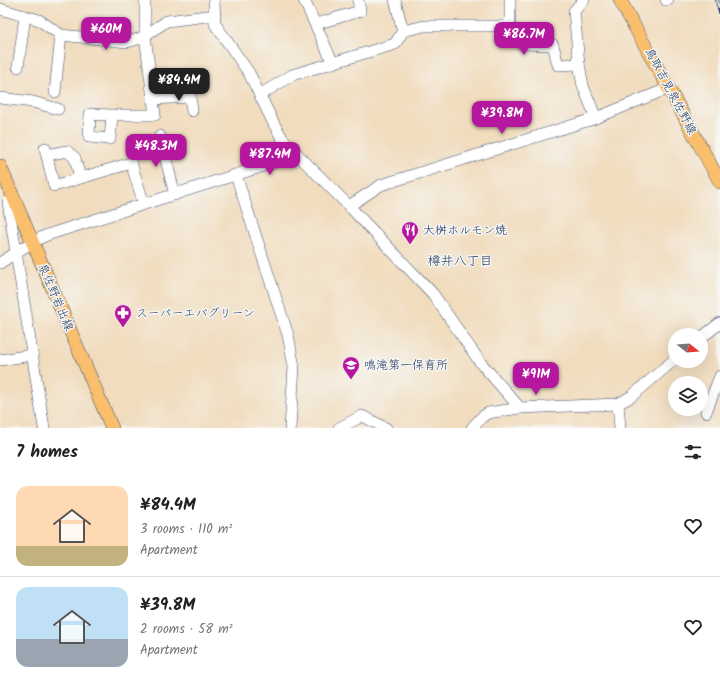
<!DOCTYPE html>
<html lang="en">
<head>
<meta charset="utf-8">
<style>
  :root { --surface:#fff; --page:#f2f2f2; --text:#222; --muted:#767676; --line:#e0e0e0; --accent:#b5179e }
  body { margin:0; font-family:Kalam,"Klee One",sans-serif; background:var(--page); color:var(--text); height:100vh; display:flex; flex-direction:column; font-size:15px; white-space:nowrap }
  * { box-sizing:border-box; margin:0 }
  p { font-size:13px; color:var(--muted) }
  .icon { flex:none; width:22px; height:22px; fill:none; stroke:currentColor; stroke-width:2; stroke-linecap:round; stroke-linejoin:round }
  .map { position:relative; height:428px; overflow:hidden }
  .side { display:flex; flex-direction:column; background:var(--surface); flex:1 }
  .side>* { flex:none }
  .needle { width:26px; rotate:107deg }
  .tools { position:absolute; left:668px; top:328px; display:grid; gap:8px }
  .tools a { display:grid; place-items:center; width:40px; height:40px; border-radius:50%; background:var(--surface); box-shadow:0 4px 16px #0002; font-size:20px }
  .price { position:absolute; translate:-50% -34px; padding:0 9px; border-radius:8px; background:var(--accent); color:#fff; font-size:13px; line-height:26px; filter:drop-shadow(0 1px 2px #0008) }
  .price::after { content:''; position:absolute; left:50%; top:24px; width:12px; height:9px; margin-left:-6px; background:inherit; clip-path:polygon(0 0,100% 0,50% 100%) }
  .price.active { background:#222; color:#fff }
  ul { padding:0; list-style:none }
  li { display:flex; align-items:center; gap:12px; height:100px; padding:0 16px }
  li+li { border-top:1px solid var(--line) }
  li span { display:grid; place-items:center; flex:none; width:112px; height:80px; border-radius:12px; color:#555 }
  li>.icon { margin-inline-start:auto }
  span .icon { width:48px; height:48px; fill:#fffc; stroke-width:1 }
  li b { font-size:17px }
  h2 { display:flex; justify-content:space-between; align-items:center; height:48px; padding:0 16px; font-size:17px }
  .map>svg:first-child { display:block }
  .lines { fill:none; stroke-linecap:round; stroke-linejoin:round }
  .minor-casing { stroke:#3b496c; stroke-width:12 }
  .major-casing { stroke:#3b496c; stroke-width:14 }
  .minor { stroke:#fff; stroke-width:11 }
  .major { stroke:#f9bf6d; stroke-width:13 }
  .rail-casing { stroke:#1b2f5e; stroke-width:4 }
  .rail { stroke:#f6f6f2; stroke-width:2.5; stroke-dasharray:8; stroke-linecap:butt }
  .labels { text-anchor:middle; stroke-width:3; stroke-linejoin:round; paint-order:stroke }
  .street-label { font-size:12px; fill:#1b2f5e; stroke:#f6f6f2 }
  .poi-label { font-size:12px; fill:#1b2f5e; stroke:#f6f6f2; text-anchor:start }
  .neighbourhood-label { font-size:13px; fill:#1b2f5e; stroke:#f6f6f2 }
</style>
</head>
<body>
<div class="map">
<svg width="720" height="428" viewBox="0 0 720 428">
  <rect width="100%" height="100%" fill="#f6f6f2"/>
  <filter id="ink" filterUnits="userSpaceOnUse"><feTurbulence type="fractalNoise" baseFrequency=".025" numOctaves="2"/><feDisplacementMap in="SourceGraphic" scale="8" xChannelSelector="R" yChannelSelector="G"/><feConvolveMatrix kernelMatrix="1 2 1 2 8 2 1 2 1" color-interpolation-filters="sRGB"/></filter>
  <filter id="wash" filterUnits="userSpaceOnUse"><feTurbulence type="fractalNoise" baseFrequency=".012" numOctaves="4" result="noise"/><feDisplacementMap in="SourceGraphic" scale="16" xChannelSelector="R" yChannelSelector="G"/><feGaussianBlur stdDeviation="0.9" result="paint"/><feColorMatrix in="noise" values="0 0 0 0 0 0 0 0 0 0 0 0 0 0 0 0 0 1.4 0 .05"/><feComposite in="paint" operator="in"/></filter>
  <g filter="url(#wash)">
    <rect width="100%" height="100%" fill="#f1dcbd"/>
  </g>
  <g filter="url(#ink)">
    <g class="lines">
      <g class="minor-casing">
        <g id="minor">
          <path d="M214,0L215,24L249,73L274,124L282,138L298,155L349,206L433,294L480,362L520,408"/>
          <path d="M304,0L333,63"/>
          <path d="M510,0V26L521,44L553,45L558,65L579,64"/>
          <path d="M584,0L574,11L579,64L583,86L596,118"/>
          <path d="M666,0H668"/>
          <path d="M0,9L39,20L61,35L127,42L141,38L167,21L215,15"/>
          <path d="M316,24L360,11L358,0"/>
          <path d="M403,31L424,26H510"/>
          <path d="M18,67L25,16"/>
          <path d="M189,88L192,111"/>
          <path d="M55,92L61,35"/>
          <path d="M260,95L292,75L395,44L403,31L395,0"/>
          <path d="M0,98L33,102L58,109"/>
          <path d="M153,99L190,97"/>
          <path d="M112,115L110,139L89,137L90,114L112,115H155L145,35V0"/>
          <path d="M160,136L175,195"/>
          <path d="M45,148L54,186L131,163L144,204"/>
          <path d="M47,155L67,151L75,158L80,178"/>
          <path d="M236,175L288,335L294,367L290,428"/>
          <path d="M8,202L44,428"/>
          <path d="M349,206L381,185L596,118L669,88"/>
          <path d="M0,263L32,242L47,235L298,155"/>
          <path d="M701,338L720,323"/>
          <path d="M0,360L32,355"/>
          <path d="M618,404L620,428"/>
          <path d="M706,412L720,376"/>
          <path d="M339,428L362,416C372,420 376,424 386,428"/>
          <path d="M472,428L482,417L488,413L520,408L618,404L632,396L675,359"/>
        </g>
      </g>
      <g class="major-casing">
        <g id="major">
          <path d="M620,0L720,182"/>
          <path d="M0,166L112,428"/>
        </g>
      </g>
      <use href="#minor" class="minor"/>
      <use href="#major" class="major"/>
      <g class="rail-casing">
        <path id="rail" d="M717,0L720,12"/>
      </g>
      <use href="#rail" class="rail"/>
    </g>
  </g>
  <defs>
    <g id="restaurant-pin" transform="scale(0.9)"><path d="M0 17L-7.5 6A9.5 9.5 0 1 1 7.5 6Z" fill="#b5179e" stroke="#f6f6f2"/><path d="M-5-6h1v4h1v-4h1v4h1v-4h1v5L-1.5 .5V6h-2V.5L-5-1ZM5-6V6H3V1.5H1.5Q1.5-4 5-6Z" fill="#fff"/></g>
    <g id="pharmacy-pin" transform="scale(0.9)"><path d="M0 17L-7.5 6A9.5 9.5 0 1 1 7.5 6Z" fill="#b5179e" stroke="#f6f6f2"/><path d="M-2-6h4v4h4v4h-4v4h-4v-4h-4v-4h4Z" fill="#fff"/></g>
    <g id="school-pin" transform="scale(0.9)"><path d="M0 17L-7.5 6A9.5 9.5 0 1 1 7.5 6Z" fill="#b5179e" stroke="#f6f6f2"/><path d="M0-5L7-2L0 1L-7-2ZM-4 1L0 2.5L4 1V4Q0 6-4 4Z" fill="#fff"/></g>
  </defs>
  <g fill-rule="evenodd">
    <use href="#restaurant-pin" x="410" y="230"/>
    <use href="#pharmacy-pin" x="123" y="313"/>
    <use href="#school-pin" x="351" y="365"/>
  </g>
  <g class="labels">
    <g class="street-label">
      <text transform="translate(671 91) rotate(62)" y="4">鳥取吉見泉佐野線</text>
      <text transform="translate(56 297) rotate(67)" y="4">泉佐野岩出線</text>
    </g>
    <g class="poi-label">
      <text x="423" y="234">大桝ホルモン焼</text>
      <text x="136" y="317">スーパーエバグリーン</text>
      <text x="364" y="369">鳴滝第一保育所</text>
    </g>
    <g class="neighbourhood-label">
      <text x="460" y="265">樽井八丁目</text>
    </g>
  </g>
</svg>
<div class="tools">
<a><svg class="needle" viewBox="-14 -14 28 28"><path d="M0-13l5 13h-10z" fill="#e53935"/><path d="M0 13l5-13h-10z" fill="#767676"/></svg></a>
<a><svg class="icon" aria-label="layers" viewBox="0 0 24 24"><path d="M12 4l9 5-9 5-9-5zM3 14l9 5 9-5"/></svg></a>
</div>
<b class="price" style="left:106px;top:51px">¥60M</b>
<b class="price" style="left:524px;top:56px">¥86.7M</b>
<b class="price active" style="left:179px;top:102px">¥84.4M</b>
<b class="price" style="left:502px;top:135px">¥39.8M</b>
<b class="price" style="left:156px;top:168px">¥48.3M</b>
<b class="price" style="left:270px;top:176px">¥87.4M</b>
<b class="price" style="left:536px;top:396px">¥91M</b>
</div>
<section class="side">
<h2>7 homes<svg class="icon" aria-label="filters" viewBox="0 0 24 24"><path d="M4 7h16M4 17h16"/><circle cx="9" cy="7" r="2"/><circle cx="15" cy="17" r="2"/></svg></h2>
<ul>
<li><span style="background:linear-gradient(#ffd9b3 75%,#c2b280 0)"><svg class="icon" aria-label="home" viewBox="0 0 24 24"><path d="M3 11l9-7 9 7M6 9v11h12V9"/></svg></span><div><b>¥84.4M</b><p>3 rooms · 110 m²</p><p>Apartment</p></div><svg class="icon" aria-label="heart" viewBox="0 0 24 24"><path d="M12 20l-8-8c-3-5 5-10 8-4 3-6 11-1 8 4z"/></svg></li>
<li><span style="background:linear-gradient(#bfe0f5 65%,#9aa5b1 0)"><svg class="icon" aria-label="home" viewBox="0 0 24 24"><path d="M3 11l9-7 9 7M6 9v11h12V9"/></svg></span><div><b>¥39.8M</b><p>2 rooms · 58 m²</p><p>Apartment</p></div><svg class="icon" aria-label="heart" viewBox="0 0 24 24"><path d="M12 20l-8-8c-3-5 5-10 8-4 3-6 11-1 8 4z"/></svg></li>
</ul>
</section>
</body>
</html>
